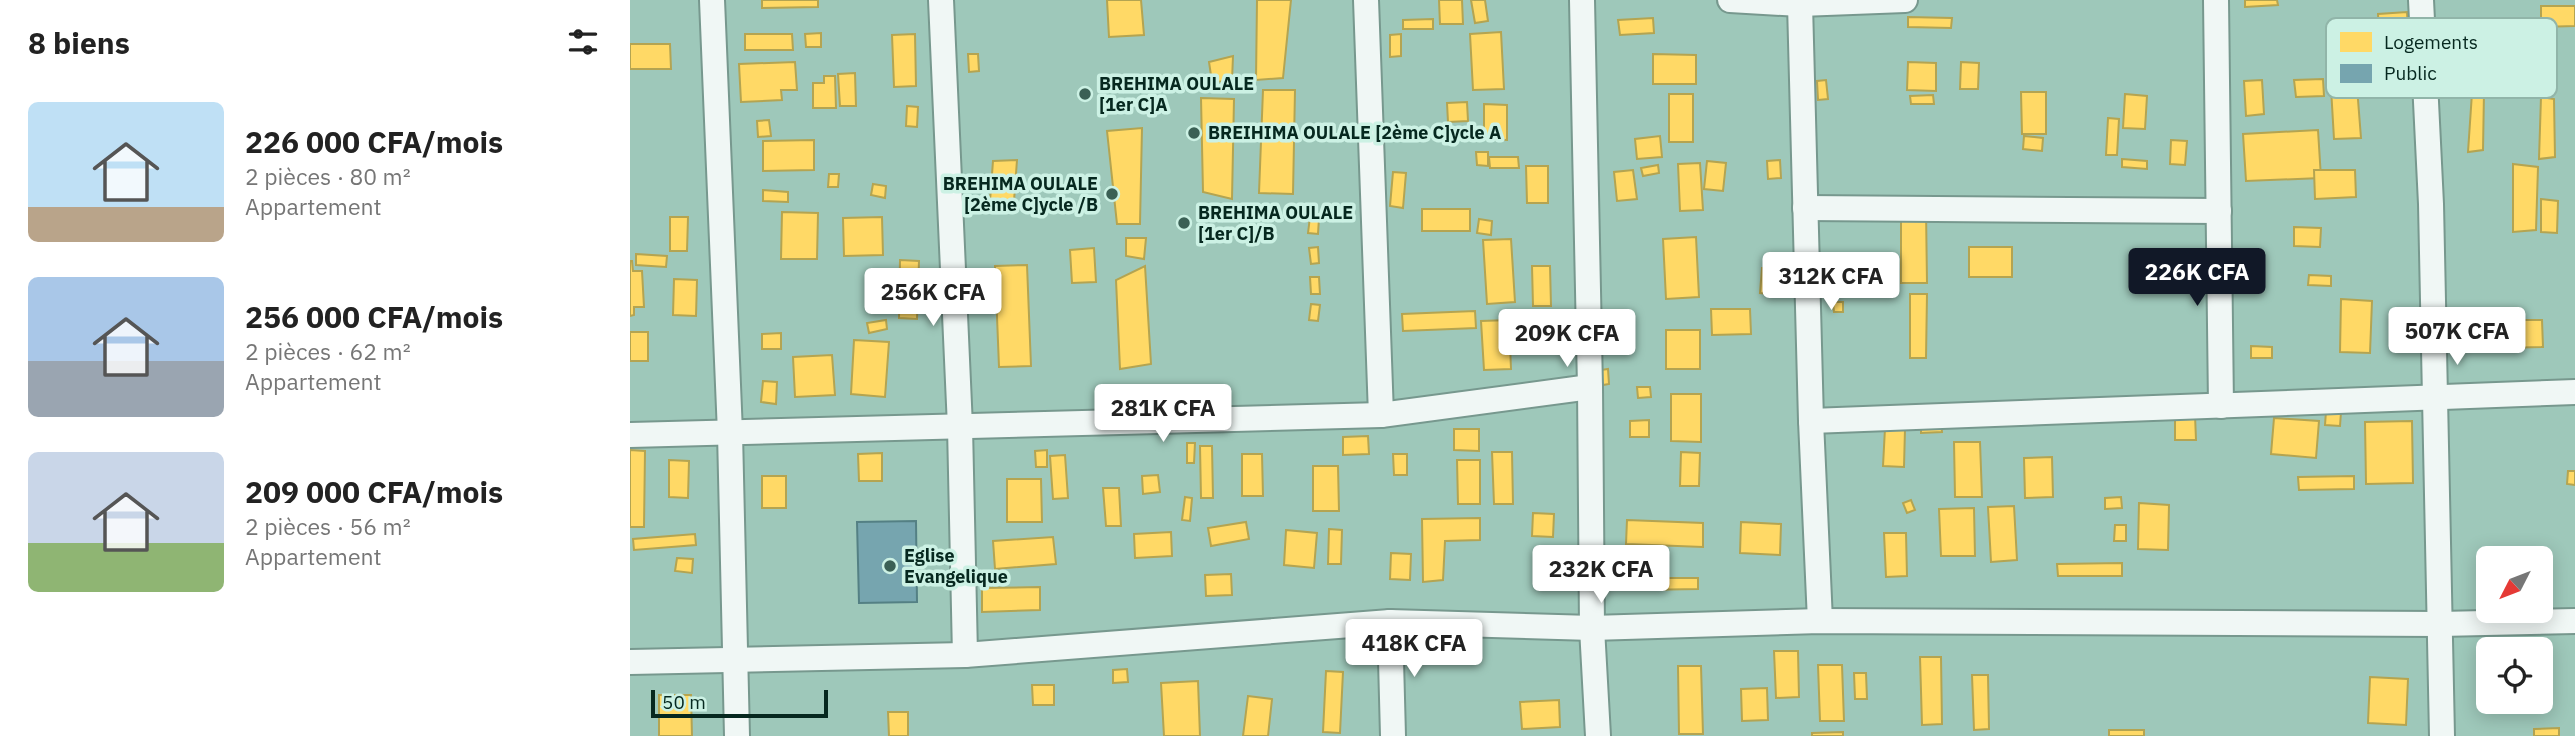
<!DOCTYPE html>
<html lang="fr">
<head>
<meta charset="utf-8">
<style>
  :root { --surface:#fff; --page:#f6f6f6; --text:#222; --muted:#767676; --accent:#111827 }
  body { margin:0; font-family:"IBM Plex Sans",sans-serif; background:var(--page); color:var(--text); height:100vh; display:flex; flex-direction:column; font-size:26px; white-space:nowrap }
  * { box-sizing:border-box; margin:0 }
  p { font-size:23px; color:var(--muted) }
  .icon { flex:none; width:38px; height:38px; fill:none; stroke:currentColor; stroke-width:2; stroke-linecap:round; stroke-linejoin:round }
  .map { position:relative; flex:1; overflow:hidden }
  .sheet { display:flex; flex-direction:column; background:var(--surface); width:630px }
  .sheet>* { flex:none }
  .needle { width:46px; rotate:228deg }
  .buttons { position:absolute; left:1846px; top:546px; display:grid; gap:14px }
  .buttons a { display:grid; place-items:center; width:77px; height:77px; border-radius:10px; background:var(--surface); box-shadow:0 4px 18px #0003; font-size:35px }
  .scale { position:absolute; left:21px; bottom:18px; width:177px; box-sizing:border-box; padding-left:7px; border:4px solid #06281f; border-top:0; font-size:19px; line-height:24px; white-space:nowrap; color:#06281f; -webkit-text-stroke:5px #ccf1e4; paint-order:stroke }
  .price { position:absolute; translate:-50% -60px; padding:0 16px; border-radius:7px; background:#fff; color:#222; font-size:23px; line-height:46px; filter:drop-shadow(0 2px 4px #0008) }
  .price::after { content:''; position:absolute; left:50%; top:42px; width:21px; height:16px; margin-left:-10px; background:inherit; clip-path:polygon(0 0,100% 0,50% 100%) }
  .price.active { background:var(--accent); color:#fff }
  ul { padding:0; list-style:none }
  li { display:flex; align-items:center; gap:21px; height:175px; padding:0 28px }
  li span { display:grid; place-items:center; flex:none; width:196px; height:140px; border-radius:10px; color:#555 }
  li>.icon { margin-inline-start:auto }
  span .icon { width:84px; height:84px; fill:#fffc; stroke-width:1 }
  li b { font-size:30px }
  h2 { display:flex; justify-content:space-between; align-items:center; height:84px; padding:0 28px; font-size:30px }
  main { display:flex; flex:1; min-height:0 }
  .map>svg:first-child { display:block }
  .homes { fill:#ffd966; stroke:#b4a451; stroke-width:2 }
  .public { fill:#76a5af; stroke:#548084; stroke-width:2 }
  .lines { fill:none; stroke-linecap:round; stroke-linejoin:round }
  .minor-casing { stroke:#77988e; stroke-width:28 }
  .minor { stroke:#f0f7f5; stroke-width:24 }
  .poi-dot { fill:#3b6055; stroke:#ccf1e4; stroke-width:2.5 }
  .labels { text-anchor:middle; stroke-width:7; stroke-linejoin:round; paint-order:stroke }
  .poi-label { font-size:18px; font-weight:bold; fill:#06281f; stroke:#ccf1e4; text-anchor:start }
  .key { fill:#ccf1e4; stroke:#91b5a9; stroke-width:2 }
  .key-label { font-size:19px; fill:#06281f }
</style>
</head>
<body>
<main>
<section class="sheet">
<h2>8 biens<svg class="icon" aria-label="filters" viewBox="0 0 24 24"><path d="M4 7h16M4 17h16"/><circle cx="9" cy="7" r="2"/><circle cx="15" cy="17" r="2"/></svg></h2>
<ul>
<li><span style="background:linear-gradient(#bfe0f5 75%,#b9a48a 0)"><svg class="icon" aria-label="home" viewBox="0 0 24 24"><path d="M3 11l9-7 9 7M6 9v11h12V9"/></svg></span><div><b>226 000 CFA/mois</b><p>2 pièces · 80 m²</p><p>Appartement</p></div></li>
<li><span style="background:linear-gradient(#a9c7e8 60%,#9aa5b1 0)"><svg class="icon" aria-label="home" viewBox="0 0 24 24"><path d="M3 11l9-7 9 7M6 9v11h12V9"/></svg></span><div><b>256 000 CFA/mois</b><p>2 pièces · 62 m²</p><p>Appartement</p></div></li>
<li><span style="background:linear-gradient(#c9d6e8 65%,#8fb573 0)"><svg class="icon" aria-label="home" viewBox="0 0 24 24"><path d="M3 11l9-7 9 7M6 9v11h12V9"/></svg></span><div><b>209 000 CFA/mois</b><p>2 pièces · 56 m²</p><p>Appartement</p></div></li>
</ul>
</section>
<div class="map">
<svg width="1945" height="736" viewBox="0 0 1945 736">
  <rect width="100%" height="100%" fill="#9ec8ba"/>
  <g class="homes">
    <path d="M132,0H188V7L132,8Z"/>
    <path d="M477,0H511L514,35L479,37Z"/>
    <path d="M627,0H661L653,78L626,80Z"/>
    <path d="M809,0H832L833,24H810Z"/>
    <path d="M841,0H855L858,21L845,23Z"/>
    <path d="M1615,0H1647L1648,5L1615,7Z"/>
    <path d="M1911,6H1945V26L1911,27Z"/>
    <path d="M1777,12L1779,50L1750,52L1748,14Z"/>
    <path d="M1278,17L1322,18L1321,28L1278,27Z"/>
    <path d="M1023,18L1024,33L990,35L988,20Z"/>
    <path d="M803,19V29H773V20Z"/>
    <path d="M871,32L874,89L843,90L840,34Z"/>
    <path d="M191,33V47H176L175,34Z"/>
    <path d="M115,34H162L163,50H115Z"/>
    <path d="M285,34L286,86L264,87L262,35Z"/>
    <path d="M771,34V56L760,57V35Z"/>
    <path d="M0,44H40L41,69H0Z"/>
    <path d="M338,54H348L349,71L339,72Z"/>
    <path d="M1023,54L1066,55V84H1023Z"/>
    <path d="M603,56L602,81L582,82L579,62Z"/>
    <path d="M165,62L167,90H151L152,100L111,102L109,64Z"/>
    <path d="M1278,62L1306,63V91L1277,90Z"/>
    <path d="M1331,62L1349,63L1348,89H1330Z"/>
    <path d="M225,73L226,106H210L208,74Z"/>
    <path d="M194,76H205L206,108H183V83H194Z"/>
    <path d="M1693,79L1694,96L1666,97L1664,80Z"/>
    <path d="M1196,80L1198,99L1188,100L1187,81Z"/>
    <path d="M1632,80L1634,114L1616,116L1614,81Z"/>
    <path d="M1727,87L1731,138L1704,139L1701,88Z"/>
    <path d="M633,90H665L663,194L629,193Z"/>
    <path d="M1391,92H1416V134H1392Z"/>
    <path d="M1854,92L1853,150L1838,152L1842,93Z"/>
    <rect x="1039" y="94" width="24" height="48"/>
    <path d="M1495,94L1517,96L1515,129L1493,128Z"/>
    <path d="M1303,95L1304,104H1281L1280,96Z"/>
    <path d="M1911,97L1924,99L1925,157L1909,159Z"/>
    <path d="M571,98L604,99L602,199L573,192Z"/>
    <path d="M837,102L838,121L818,122L817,103Z"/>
    <path d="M854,104L877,105V140L854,139Z"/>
    <path d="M277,106L288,107L287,127L276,126Z"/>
    <path d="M1478,118L1489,119L1487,155H1476Z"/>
    <path d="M139,120L141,136L128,137L127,121Z"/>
    <path d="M512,128L510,224H487L477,131Z"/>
    <path d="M1688,130L1691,178L1616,181L1613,134Z"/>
    <path d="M1030,136L1032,157L1007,159L1005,139Z"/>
    <path d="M1394,136L1413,138L1412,151L1393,149Z"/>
    <path d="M184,140V170L133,171V141Z"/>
    <path d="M1541,140L1557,141L1555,165L1540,164Z"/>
    <path d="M846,152H858V166L847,165Z"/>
    <path d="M859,157H888L889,168H860Z"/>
    <path d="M1492,159L1517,161V169L1492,167Z"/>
    <path d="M387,160L384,201H360L363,161Z"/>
    <path d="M1150,160L1151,178L1138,179L1137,161Z"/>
    <path d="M1077,161L1096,163L1093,191L1074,189Z"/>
    <path d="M1070,163L1073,210L1050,211L1048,164Z"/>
    <path d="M1883,164L1908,167L1906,230L1883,232Z"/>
    <path d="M1028,165L1029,173L1013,176L1011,168Z"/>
    <path d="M896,166H918V203H897Z"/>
    <path d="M1003,170L1007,199L987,201L984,172Z"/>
    <path d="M1684,170H1725L1726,197L1685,199Z"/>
    <path d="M763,172L776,173L773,208L760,206Z"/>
    <path d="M199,174H209L208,187H198Z"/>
    <path d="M243,184L256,186L255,198L241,195Z"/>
    <path d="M133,190L158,192V202L133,201Z"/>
    <path d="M1911,199L1928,201L1927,233L1911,232Z"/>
    <rect x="792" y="209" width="48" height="22"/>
    <path d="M1271,209H1296L1297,283H1271Z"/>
    <path d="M152,212L188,213L187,259H151Z"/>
    <path d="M40,217H58L57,251H40Z"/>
    <path d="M252,217L253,255L214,256L213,218Z"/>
    <path d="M680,217L689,218L688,234L678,233Z"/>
    <path d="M849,219L862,221L861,235L847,233Z"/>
    <path d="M1664,227L1691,228L1690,247L1664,246Z"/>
    <path d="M1066,237L1069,297L1036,299L1033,239Z"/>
    <path d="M496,238H516L514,259L496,256Z"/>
    <path d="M881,239L885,302L857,304L853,240Z"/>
    <path d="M688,247L689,263L681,264L679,248Z"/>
    <rect x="1339" y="247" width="43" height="30"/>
    <path d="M464,248L466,282L442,283L440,250Z"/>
    <path d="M6,254L37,256L36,267L6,265Z"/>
    <path d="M270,260L289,261L287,319L269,318Z"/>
    <path d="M0,261H2L3,271H12L14,307H4V315L0,316Z"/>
    <path d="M397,265L401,366L369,367L365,266Z"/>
    <path d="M515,266L521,364L490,369L486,280Z"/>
    <path d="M902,266H920L921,306H903Z"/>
    <path d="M1132,268L1153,270L1150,295L1130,293Z"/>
    <path d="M1679,275L1701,276V286L1678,285Z"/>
    <path d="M680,277H689L690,294H681Z"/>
    <path d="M44,279L67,280L66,316L43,315Z"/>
    <path d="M1280,294H1297L1296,358H1280Z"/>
    <path d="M1711,299L1742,301L1740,353L1710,352Z"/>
    <path d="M1203,302H1213V312H1204Z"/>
    <path d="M681,304L690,305L688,321L679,320Z"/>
    <path d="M1081,309H1120L1121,334L1082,335Z"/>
    <path d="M845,311L846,328L773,331L772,314Z"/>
    <path d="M256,320L257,329L239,333L237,323Z"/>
    <path d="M879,320L881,369L854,370L851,321Z"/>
    <path d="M1871,320H1912L1913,347L1872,348Z"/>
    <rect x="1036" y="330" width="34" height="39"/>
    <rect x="0" y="332" width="18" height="29"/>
    <path d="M151,333V349H132V334Z"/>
    <path d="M224,340L259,342L255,397L221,394Z"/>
    <path d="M1621,346L1642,347V358H1621Z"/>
    <path d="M202,355L205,395L165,397L163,357Z"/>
    <path d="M978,369L979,384L973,385L971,370Z"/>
    <path d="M133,381L147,382L146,404L131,402Z"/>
    <path d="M1007,387H1020L1021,397L1008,398Z"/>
    <path d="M1041,394H1071V442L1041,441Z"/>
    <path d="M1696,411L1711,412L1710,426L1695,425Z"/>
    <path d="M1565,415L1566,440H1545V416Z"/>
    <path d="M1644,418L1689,421L1686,458L1641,454Z"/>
    <path d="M1019,420V437H1000V421Z"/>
    <path d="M1291,421H1311L1312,432L1291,433Z"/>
    <path d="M1782,421L1783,483L1736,484L1735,422Z"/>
    <path d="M1255,428L1275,429L1274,467L1253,466Z"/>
    <path d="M824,429H849V451L824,450Z"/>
    <path d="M738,436L739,454L713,455V437Z"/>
    <path d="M1324,442H1350L1352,497H1325Z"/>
    <path d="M557,443H565L564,463H557Z"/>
    <path d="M570,446H582L583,498H571Z"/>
    <path d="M0,450L15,451L14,527H0Z"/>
    <path d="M417,450V467H406L405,451Z"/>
    <path d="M862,452H882L883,504H864Z"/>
    <path d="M1051,452L1070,453L1069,486H1050Z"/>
    <path d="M252,453V481H229L228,454Z"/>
    <path d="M612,454H632L633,496H612Z"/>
    <path d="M763,454H777V475H764Z"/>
    <path d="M435,455L438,498L423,499L420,456Z"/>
    <path d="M1422,457L1423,497L1395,498L1394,458Z"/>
    <path d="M39,460L59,461L58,498L39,497Z"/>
    <path d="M827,460H850V504H828Z"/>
    <path d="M683,466H708L709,511H683Z"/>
    <path d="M1938,471H1945V485L1937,484Z"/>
    <path d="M528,475L530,492L513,494L512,476Z"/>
    <rect x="132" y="476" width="24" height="32"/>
    <path d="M1724,476V489L1669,490L1668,477Z"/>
    <path d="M377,479H411L412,522H377Z"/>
    <path d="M473,488H489L491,526H476Z"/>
    <path d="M555,497L562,498L560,521L552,520Z"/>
    <path d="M1491,497L1492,508L1475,509V498Z"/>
    <path d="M1281,500L1285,510L1277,513L1273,503Z"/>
    <path d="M1509,503L1539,505L1538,550L1508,549Z"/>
    <path d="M1384,506L1387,560L1361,562L1358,507Z"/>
    <path d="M1344,508L1345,556H1311L1309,509Z"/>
    <path d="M903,513L924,514L923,537L902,536Z"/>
    <path d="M850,518V540L815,541L813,580L793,582L792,519Z"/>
    <path d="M997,520L1073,523V547L996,544Z"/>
    <path d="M616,522L619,539L581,546L578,528Z"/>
    <path d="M1111,522L1151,524L1150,555L1110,553Z"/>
    <path d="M1485,525H1496V541H1484Z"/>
    <path d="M699,529L712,530L711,564H698Z"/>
    <path d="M656,530L687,533L684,568L654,565Z"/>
    <path d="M541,532L542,556L505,558L504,534Z"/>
    <path d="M1254,533H1276L1277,576L1256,577Z"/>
    <path d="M65,534L66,545L4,550L3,539Z"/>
    <path d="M423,537L426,564L365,569L363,541Z"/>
    <path d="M761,553L781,554L780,580L760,579Z"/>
    <path d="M47,558L63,559L62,573L45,571Z"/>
    <path d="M1492,563V576H1428L1427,564Z"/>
    <path d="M601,574L602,595L576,596L575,575Z"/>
    <path d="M1011,578H1068V589L1011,590Z"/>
    <path d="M410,587V610L352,612V588Z"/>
    <path d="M1144,651H1168L1169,697L1146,698Z"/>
    <path d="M1290,657H1311L1312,724L1292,725Z"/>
    <path d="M1188,665H1212L1214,721H1190Z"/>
    <path d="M1048,666H1071L1073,734H1049Z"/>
    <path d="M497,669L498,682L483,683V670Z"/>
    <path d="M696,671L713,672L710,733L693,732Z"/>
    <path d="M1224,673H1236L1237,699H1225Z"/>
    <path d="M1342,675H1358L1359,729L1344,730Z"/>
    <path d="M1740,677L1778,679L1776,725L1738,723Z"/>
    <path d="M568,681L570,736H534L531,683Z"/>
    <path d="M402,685H424V705H403Z"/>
    <path d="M1137,688L1138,720L1112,721L1111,689Z"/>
    <path d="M29,695H61L62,736H29Z"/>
    <path d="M618,696L642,699L638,736H613Z"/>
    <path d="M929,700L930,727L892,729L890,702Z"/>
    <path d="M258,712H278V736H259Z"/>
    <path d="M1929,728V736H1904V729Z"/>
    <rect x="1479" y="730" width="35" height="6"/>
    <path d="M1213,732V736H1182V733Z"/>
  </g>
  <path class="public" d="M286,521L287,602L229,603L227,522Z"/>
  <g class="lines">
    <g class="minor-casing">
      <g id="minor">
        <path d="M82,0L100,433L107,736"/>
        <path d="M311,0L330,427L335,655"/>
        <path d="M736,0L751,415"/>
        <path d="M952,0L960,387L962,628L968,736"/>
        <path d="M1100,0L1170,4L1275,0"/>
        <path d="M1586,0L1591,406"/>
        <path d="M1791,0L1801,204L1812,736"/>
        <path d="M1170,4L1181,421L1190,621"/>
        <path d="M1175,208L1589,211"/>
        <path d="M1181,421L1945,392"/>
        <path d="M0,435L751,415L960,387"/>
        <path d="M760,622L763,736"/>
        <path d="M0,662L335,655L760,622L962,628L1190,621L1810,624L1945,621"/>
      </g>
    </g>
    <use href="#minor" class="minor"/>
  </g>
  <g class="poi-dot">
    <circle cx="455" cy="94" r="7"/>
    <circle cx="564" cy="133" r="7"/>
    <circle cx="482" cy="194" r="7"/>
    <circle cx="554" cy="223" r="7"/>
    <circle cx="260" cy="566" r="7"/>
  </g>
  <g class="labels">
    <g class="poi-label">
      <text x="469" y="90">BREHIMA OULALE<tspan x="469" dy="21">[1er C]A</tspan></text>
      <text x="578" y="139">BREIHIMA OULALE [2ème C]ycle A</text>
      <text x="468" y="190" text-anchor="end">BREHIMA OULALE<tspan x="468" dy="21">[2ème C]ycle /B</tspan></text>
      <text x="568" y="219">BREHIMA OULALE<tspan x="568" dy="21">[1er C]/B</tspan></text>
      <text x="274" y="562">Eglise<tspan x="274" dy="21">Evangelique</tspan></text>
    </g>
  </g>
  <rect x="1696" y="18" width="231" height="80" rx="10" class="key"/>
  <rect x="1710" y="32" width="32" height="20" fill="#ffd966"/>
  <rect x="1710" y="64" width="32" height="19" fill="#76a5af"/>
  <g class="key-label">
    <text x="1754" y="49">Logements</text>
    <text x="1754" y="80">Public</text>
  </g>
</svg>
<div class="buttons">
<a><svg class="needle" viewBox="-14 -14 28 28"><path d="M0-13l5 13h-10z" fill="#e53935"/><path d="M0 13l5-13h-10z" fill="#767676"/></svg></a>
<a><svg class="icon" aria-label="locate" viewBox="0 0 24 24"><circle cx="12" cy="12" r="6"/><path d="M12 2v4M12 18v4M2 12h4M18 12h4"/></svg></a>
</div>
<div class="scale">50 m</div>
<b class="price active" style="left:1567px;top:308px">226K CFA</b>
<b class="price" style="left:1201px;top:312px">312K CFA</b>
<b class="price" style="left:303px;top:328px">256K CFA</b>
<b class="price" style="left:1827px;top:367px">507K CFA</b>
<b class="price" style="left:937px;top:369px">209K CFA</b>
<b class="price" style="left:533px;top:444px">281K CFA</b>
<b class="price" style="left:971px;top:605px">232K CFA</b>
<b class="price" style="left:784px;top:679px">418K CFA</b>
</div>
</main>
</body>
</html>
